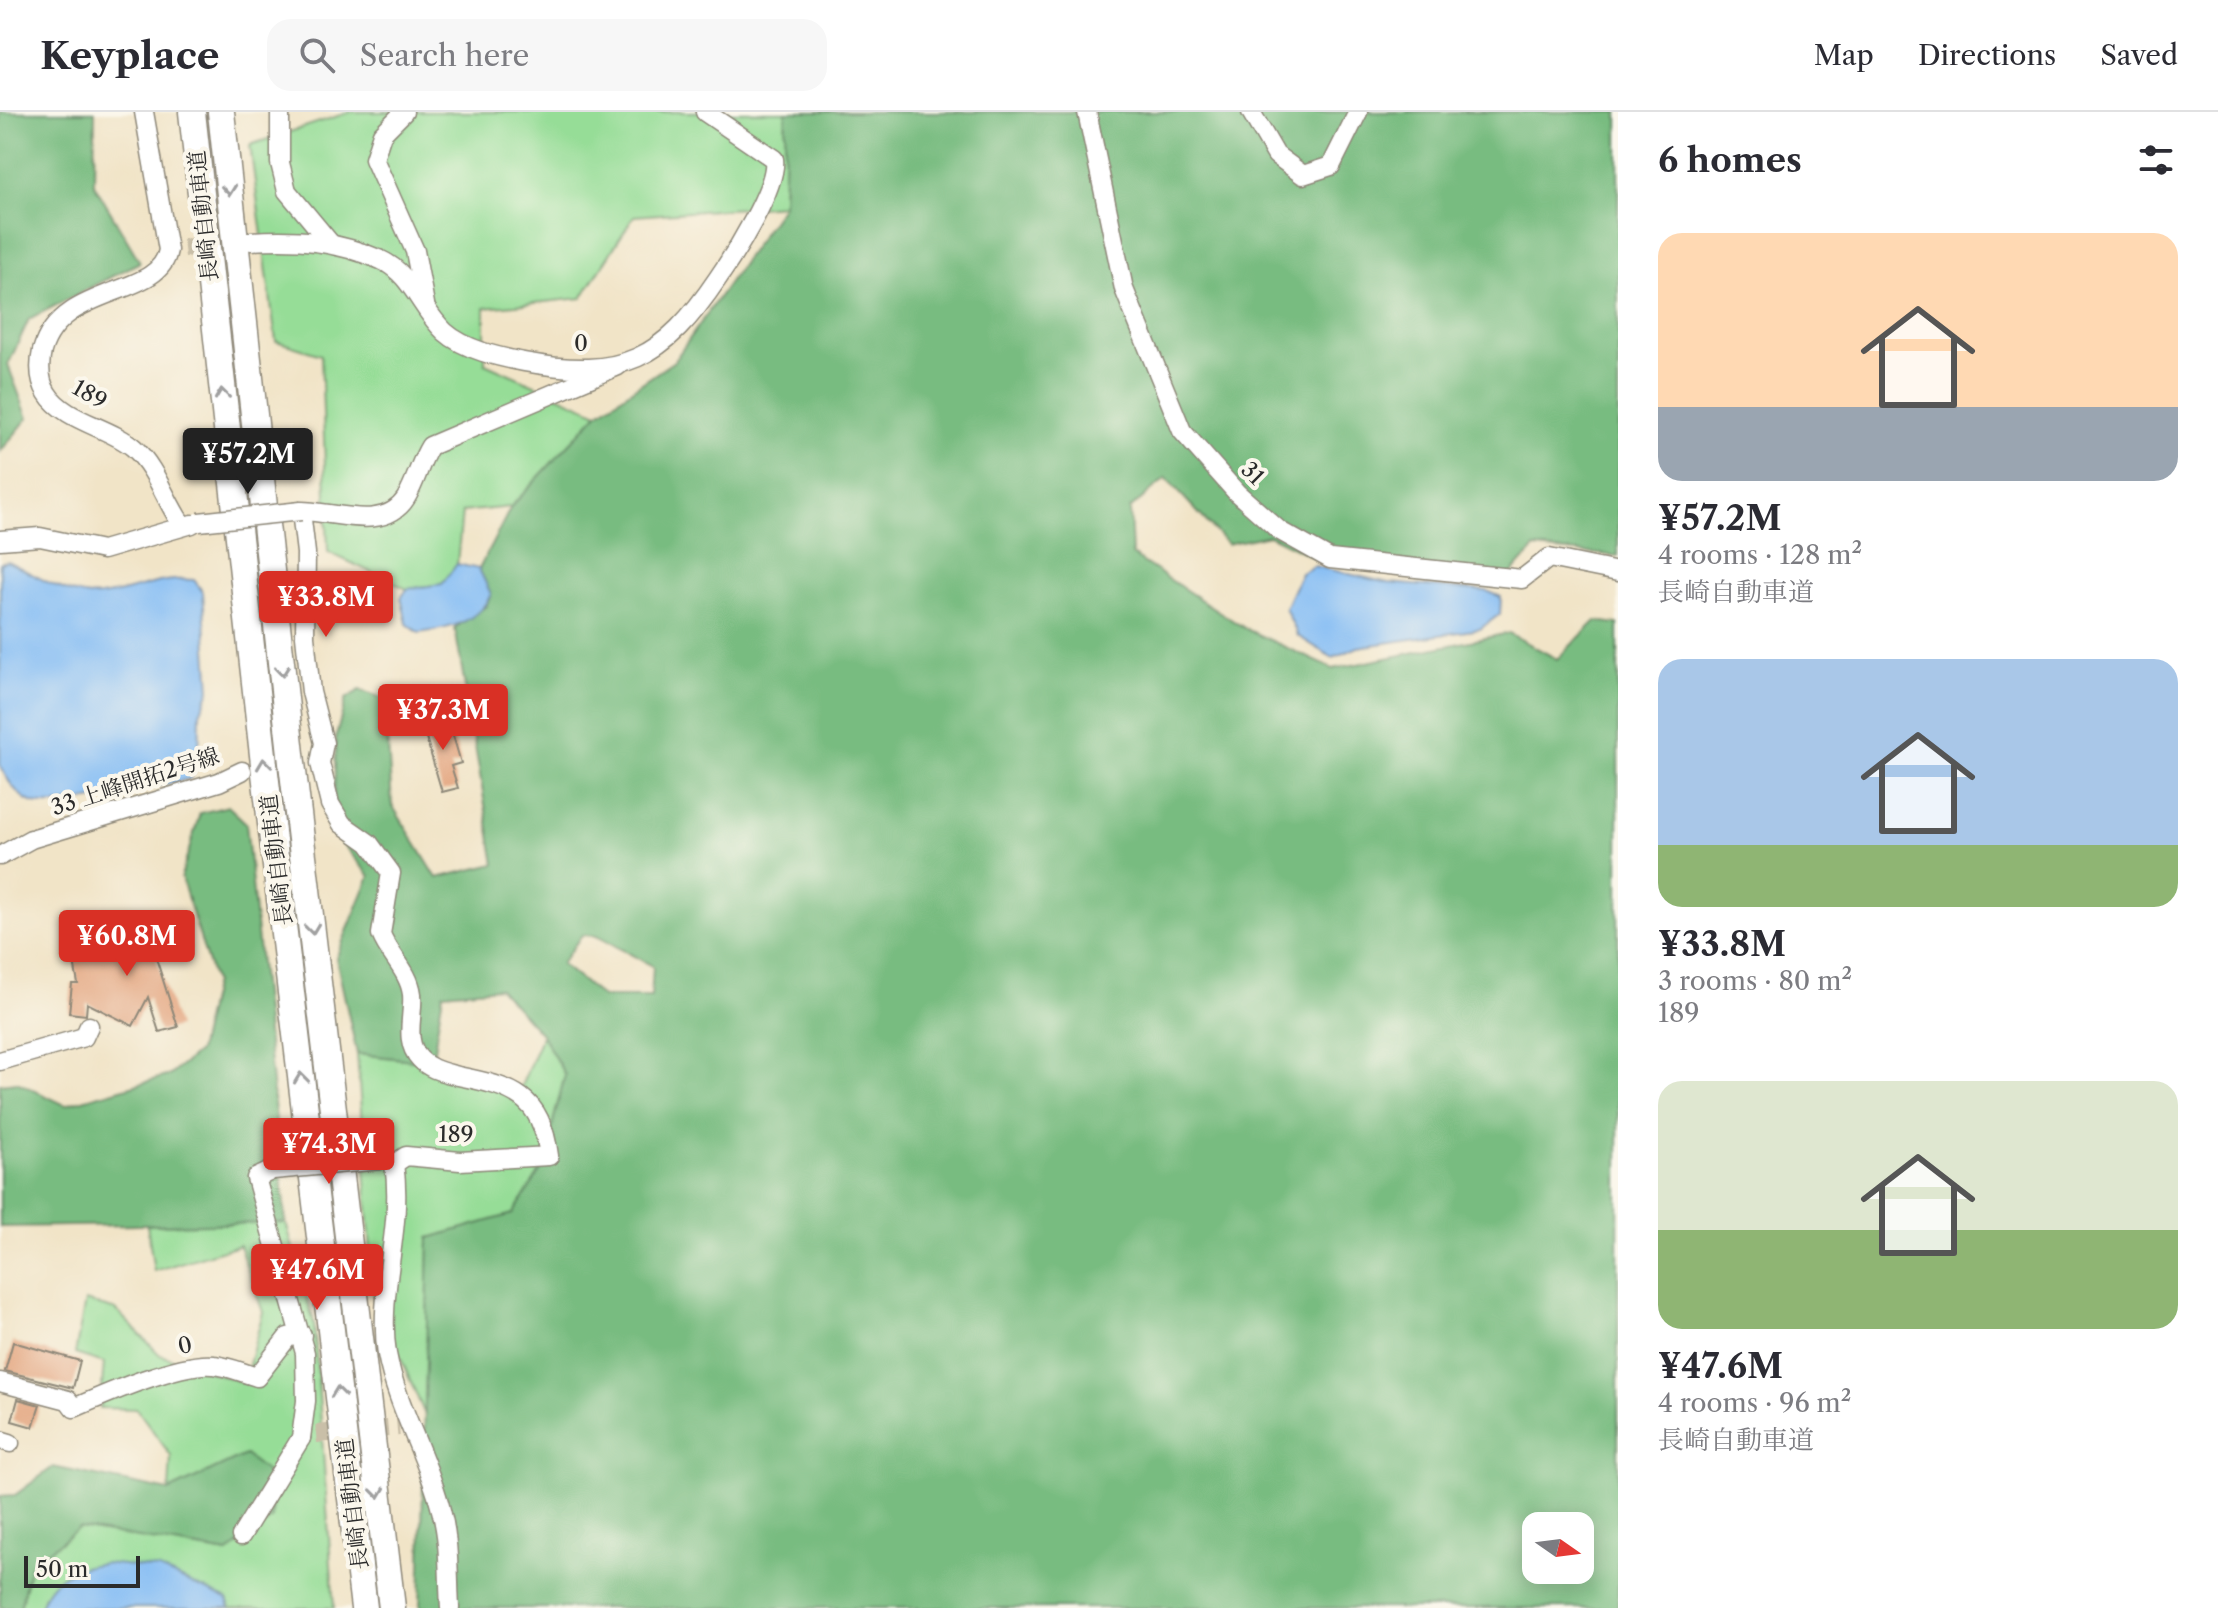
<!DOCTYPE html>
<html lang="en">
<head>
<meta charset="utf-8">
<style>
  :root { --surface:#fff; --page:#f7f7f7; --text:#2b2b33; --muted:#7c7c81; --line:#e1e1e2; --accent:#d93025 }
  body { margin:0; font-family:"Libre Caslon Text","Noto Serif JP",serif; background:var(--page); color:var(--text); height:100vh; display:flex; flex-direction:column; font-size:30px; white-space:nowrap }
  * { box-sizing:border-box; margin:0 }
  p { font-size:26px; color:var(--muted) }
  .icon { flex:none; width:44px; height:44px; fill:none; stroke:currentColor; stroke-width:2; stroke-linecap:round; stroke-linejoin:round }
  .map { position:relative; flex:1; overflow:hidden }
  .drawer { display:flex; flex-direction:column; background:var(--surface); width:600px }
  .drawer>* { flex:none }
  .needle { width:52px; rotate:104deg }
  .tools { position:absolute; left:1522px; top:1400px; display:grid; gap:16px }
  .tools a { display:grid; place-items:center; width:72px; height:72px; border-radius:16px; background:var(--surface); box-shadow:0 4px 20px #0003; font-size:40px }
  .scale { position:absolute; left:24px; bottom:20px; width:116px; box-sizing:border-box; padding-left:8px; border:4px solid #2b2b2b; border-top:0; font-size:22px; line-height:28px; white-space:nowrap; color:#2b2b2b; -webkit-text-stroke:6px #fbf7ec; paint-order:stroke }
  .price { position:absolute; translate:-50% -68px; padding:0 18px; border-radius:8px; background:var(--accent); color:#fff; font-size:26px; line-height:52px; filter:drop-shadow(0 2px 4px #0008) }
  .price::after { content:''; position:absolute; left:50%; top:48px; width:24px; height:18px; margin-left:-12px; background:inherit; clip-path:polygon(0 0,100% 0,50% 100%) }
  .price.on { background:#222; color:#fff }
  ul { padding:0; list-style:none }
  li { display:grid; align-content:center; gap:16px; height:424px; padding:0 40px }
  li span { display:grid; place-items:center; height:248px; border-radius:24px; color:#555 }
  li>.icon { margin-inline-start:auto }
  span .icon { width:144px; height:144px; fill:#fffc; stroke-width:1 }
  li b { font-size:34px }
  h2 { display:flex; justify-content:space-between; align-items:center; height:96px; padding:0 40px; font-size:34px }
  header { display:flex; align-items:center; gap:48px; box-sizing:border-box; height:112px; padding:0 40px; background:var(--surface); border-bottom:2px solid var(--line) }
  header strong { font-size:38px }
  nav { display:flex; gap:44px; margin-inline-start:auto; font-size:28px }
  .search { width:560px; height:72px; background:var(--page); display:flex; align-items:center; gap:20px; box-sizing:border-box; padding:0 28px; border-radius:24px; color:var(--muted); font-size:30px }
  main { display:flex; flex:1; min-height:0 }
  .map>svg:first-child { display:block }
  .green { fill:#96dd97; stroke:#608461; stroke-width:2 }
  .forest { fill:#78bc80; stroke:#527456; stroke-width:2; fill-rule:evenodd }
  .water { fill:#83bcf4; stroke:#577490; stroke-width:2 }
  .building { fill:#e3a47e }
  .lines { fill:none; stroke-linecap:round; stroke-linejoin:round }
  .minor-tunnel { stroke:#c9bfa8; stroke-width:18; stroke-dasharray:18 9; stroke-linecap:butt }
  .minor-casing { stroke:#8e8879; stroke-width:21 }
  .highway-casing { stroke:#8e8879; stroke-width:29 }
  .minor { stroke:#fff; stroke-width:18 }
  .highway { stroke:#fff; stroke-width:26 }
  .minor-bridge-casing { stroke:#8e8879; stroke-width:21; stroke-linecap:butt }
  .minor-bridge { stroke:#fff; stroke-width:18 }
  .oneway { stroke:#a0a0a0 }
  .labels { text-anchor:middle; stroke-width:8; stroke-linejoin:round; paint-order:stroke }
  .street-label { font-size:22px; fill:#2b2b2b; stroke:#fbf7ec }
</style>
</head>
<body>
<header>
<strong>Keyplace</strong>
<div class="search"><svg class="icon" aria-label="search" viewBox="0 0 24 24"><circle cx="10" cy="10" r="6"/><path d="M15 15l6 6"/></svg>Search here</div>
<nav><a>Map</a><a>Directions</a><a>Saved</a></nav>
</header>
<main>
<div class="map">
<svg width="1618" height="1496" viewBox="0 0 1618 1496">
  <rect width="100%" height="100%" fill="#fbf7ec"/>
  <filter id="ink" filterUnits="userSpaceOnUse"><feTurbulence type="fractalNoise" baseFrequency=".0125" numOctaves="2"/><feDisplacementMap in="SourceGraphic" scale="16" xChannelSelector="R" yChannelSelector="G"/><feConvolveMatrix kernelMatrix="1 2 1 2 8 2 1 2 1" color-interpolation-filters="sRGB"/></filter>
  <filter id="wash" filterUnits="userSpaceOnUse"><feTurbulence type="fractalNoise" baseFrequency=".006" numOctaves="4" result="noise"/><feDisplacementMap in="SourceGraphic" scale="32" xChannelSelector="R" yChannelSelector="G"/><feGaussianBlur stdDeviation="1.8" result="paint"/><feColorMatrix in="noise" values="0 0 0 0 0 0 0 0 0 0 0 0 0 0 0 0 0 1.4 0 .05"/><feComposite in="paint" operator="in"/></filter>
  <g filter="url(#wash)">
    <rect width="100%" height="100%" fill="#f1e4c7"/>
    <g class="green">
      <path d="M350,0H786L783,93L634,104L582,186L485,196V251L598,301L511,395L462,400L457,452L442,472L407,477L328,440L321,243L276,229L250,33Z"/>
      <path d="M542,923L565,963L541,1058L513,1102L429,1126L425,1303L374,1184L357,942L432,950L520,977Z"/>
      <path d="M286,1111L314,1211L334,1496H230L227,1487L196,1474L44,1483L40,1496H20L30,1453L78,1415L227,1441L245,1344L169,1379L171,1344L137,1297L100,1296L104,1251L75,1242L85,1189L116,1198L160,1243L244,1271L263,1200L239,1133L154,1159L147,1113Z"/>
    </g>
    <g class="forest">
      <path d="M0,0H95L94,72L140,150L29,207L8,253L28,306L0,340Z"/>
      <path d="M786,0H1618V444L1535,436L1501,473L1328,452L1269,423L1227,432L1166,366L1130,397L1132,443L1246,517L1333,557L1509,521L1557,547L1596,509L1618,512V1496H420L429,1126L513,1102L541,1058L565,963L542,923L499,876L443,881L432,950L357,942L336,846L370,764L333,721L336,624L346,587L360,578L385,587L392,693L437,766L495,752L455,516L486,494L491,482L479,457L511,395L598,301L674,249L783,93ZM582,823L596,824L653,854L651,885H602L561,852ZM1536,1414H1580V1458H1536Z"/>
      <path d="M228,694L246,711L286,1111L0,1115V972L17,970L65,993L170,963L198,940L214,870L181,765L200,701Z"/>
      <path d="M245,1343L273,1365L272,1406L228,1441L79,1416L30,1453L20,1496H0V1384L15,1383L53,1355L169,1379Z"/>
    </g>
    <g class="water">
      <path d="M7,449C34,462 70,487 101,484C134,480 161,464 194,468L203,480L210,578L200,601L199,651L190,667C159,673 55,700 31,690C18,685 5,665 0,653V451Z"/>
      <path d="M457,452L479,457L491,482C478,511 448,517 419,521L407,512L401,486L407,477L442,472Z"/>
      <path d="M1314,454L1388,471L1487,479L1501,485L1500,502L1480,517L1358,535L1333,546L1298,524L1285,496L1301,461Z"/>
      <path d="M105,1451L159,1457L227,1487L230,1496H40C49,1464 76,1454 105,1451Z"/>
    </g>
    <g id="blocks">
      <g class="building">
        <path d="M447,603L461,651L451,654L458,676L442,680L425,622L430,620L427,609Z"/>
        <path d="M186,817L191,837L156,846L178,915L159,920L148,885L133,914L87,891L86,903L69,901L72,872H78L72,838Z"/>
        <path d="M13,1230L80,1249L73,1276L5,1259Z"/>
        <path d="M18,1287L40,1293L33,1315L12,1309Z"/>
      </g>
    </g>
  </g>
  <g filter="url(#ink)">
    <use href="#blocks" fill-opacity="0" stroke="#8e8879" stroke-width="2"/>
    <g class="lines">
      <g class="minor-tunnel">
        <path d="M184,136L245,129"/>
        <path d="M316,1322L399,1315"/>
      </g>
      <g class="minor-casing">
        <g id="minor">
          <path d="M144,0L168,138C160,187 61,171 42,239C39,253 39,268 47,281C64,309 110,315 134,336C157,357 165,389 183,414"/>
          <path d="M280,0V51L287,79L331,132"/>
          <path d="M404,0L382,22L374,47L415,139L425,192"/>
          <path d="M1087,0L1124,177L1182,319L1237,381L1280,419L1330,447L1522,467L1549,446L1618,460"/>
          <path d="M1251,0L1276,43L1303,63L1331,54L1358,0"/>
          <path d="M251,129C299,126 336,129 381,148C412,162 421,198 445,220C465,238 499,245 524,250C622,268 663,248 718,166C734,143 778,74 774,47L705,0"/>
          <path d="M0,428L40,425L103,438L192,412"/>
          <path d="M0,744L31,727L219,670L242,659"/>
          <path d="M0,949L84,925L89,914"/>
          <path d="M394,1052L406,1044L460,1049L549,1044C541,983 513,975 458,964C444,960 430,958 420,947C403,929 414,904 412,882C409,859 389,843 381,822L391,761L369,731L342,712L330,692L320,651L324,631L311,580L305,524L306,441L301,399C334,399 384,421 406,386C416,369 420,350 430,334L618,254"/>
          <path d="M394,1052C404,1115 377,1179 387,1242C397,1296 428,1345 441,1398C450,1431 448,1463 450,1496"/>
          <path d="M273,1058L256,1066L305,1241L306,1289L301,1326"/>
          <path d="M0,1270L68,1288L74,1296C106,1282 181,1249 214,1253C228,1254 243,1261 257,1265L288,1225L302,1223"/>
          <path d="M0,1328L10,1331"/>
          <path d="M241,1424L301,1326"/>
        </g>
      </g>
      <g class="highway-casing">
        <g id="highway">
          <path d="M192,0L265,661L364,1496"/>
          <path d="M221,0L292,651L392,1496"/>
        </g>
      </g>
      <use href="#minor" class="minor"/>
      <use href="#highway" class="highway"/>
      <g class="minor-bridge-casing">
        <g id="minor-bridge">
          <path d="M199,410L301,399"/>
          <path d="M273,1058L381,1048"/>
        </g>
      </g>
      <use href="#minor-bridge" class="minor-bridge"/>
    </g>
    <defs><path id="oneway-chevron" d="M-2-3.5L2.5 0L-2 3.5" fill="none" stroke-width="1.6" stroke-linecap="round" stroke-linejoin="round" transform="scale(2)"/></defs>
    <g class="oneway">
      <use href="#oneway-chevron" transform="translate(229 78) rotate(84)"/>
      <use href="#oneway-chevron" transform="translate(222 282) rotate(-97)"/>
      <use href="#oneway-chevron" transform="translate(282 559) rotate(84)"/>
      <use href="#oneway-chevron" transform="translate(264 652) rotate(-97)"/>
      <use href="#oneway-chevron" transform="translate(312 817) rotate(83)"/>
      <use href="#oneway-chevron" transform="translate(301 966) rotate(-97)"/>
      <use href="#oneway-chevron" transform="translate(338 1280) rotate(-97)"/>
      <use href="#oneway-chevron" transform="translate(378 1381) rotate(83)"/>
    </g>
  </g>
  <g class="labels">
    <g class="street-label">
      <text transform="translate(203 104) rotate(-96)" y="8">長崎自動車道</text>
      <text x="581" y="239">0</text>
      <text transform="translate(90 282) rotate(30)" y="8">189</text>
      <text transform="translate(1253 361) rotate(45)" y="8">31</text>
      <text transform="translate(135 669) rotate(-18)" y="8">33 上峰開拓2号線</text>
      <text transform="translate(276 748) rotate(-97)" y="8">長崎自動車道</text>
      <text transform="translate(456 1022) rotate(1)" y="8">189</text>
      <text transform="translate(185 1233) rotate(-12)" y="8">0</text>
      <text transform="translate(352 1392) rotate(-97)" y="8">長崎自動車道</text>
    </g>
  </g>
</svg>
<div class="tools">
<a><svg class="needle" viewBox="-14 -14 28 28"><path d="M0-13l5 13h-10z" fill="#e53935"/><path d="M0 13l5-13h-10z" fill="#7c7c81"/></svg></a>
</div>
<div class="scale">50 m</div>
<b class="price on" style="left:248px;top:384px">¥57.2M</b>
<b class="price" style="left:326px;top:527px">¥33.8M</b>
<b class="price" style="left:443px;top:640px">¥37.3M</b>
<b class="price" style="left:127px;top:866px">¥60.8M</b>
<b class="price" style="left:329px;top:1074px">¥74.3M</b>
<b class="price" style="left:317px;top:1200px">¥47.6M</b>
</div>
<section class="drawer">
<h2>6 homes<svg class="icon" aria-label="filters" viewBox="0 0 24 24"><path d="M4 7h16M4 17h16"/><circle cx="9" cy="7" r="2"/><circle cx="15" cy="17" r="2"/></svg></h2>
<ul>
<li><span style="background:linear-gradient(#ffd9b3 70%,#9aa5b1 0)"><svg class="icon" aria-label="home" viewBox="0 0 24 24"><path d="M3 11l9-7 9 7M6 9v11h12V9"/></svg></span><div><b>¥57.2M</b><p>4 rooms · 128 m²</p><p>長崎自動車道</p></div></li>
<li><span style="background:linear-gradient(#a9c7e8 75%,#8fb573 0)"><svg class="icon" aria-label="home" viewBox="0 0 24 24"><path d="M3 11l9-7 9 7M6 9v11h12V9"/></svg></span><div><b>¥33.8M</b><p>3 rooms · 80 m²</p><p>189</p></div></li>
<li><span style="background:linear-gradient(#dfe7d0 60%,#8fb573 0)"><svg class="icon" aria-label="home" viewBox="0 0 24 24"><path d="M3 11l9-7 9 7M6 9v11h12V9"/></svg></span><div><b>¥47.6M</b><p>4 rooms · 96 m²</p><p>長崎自動車道</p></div></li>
</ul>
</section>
</main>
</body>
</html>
